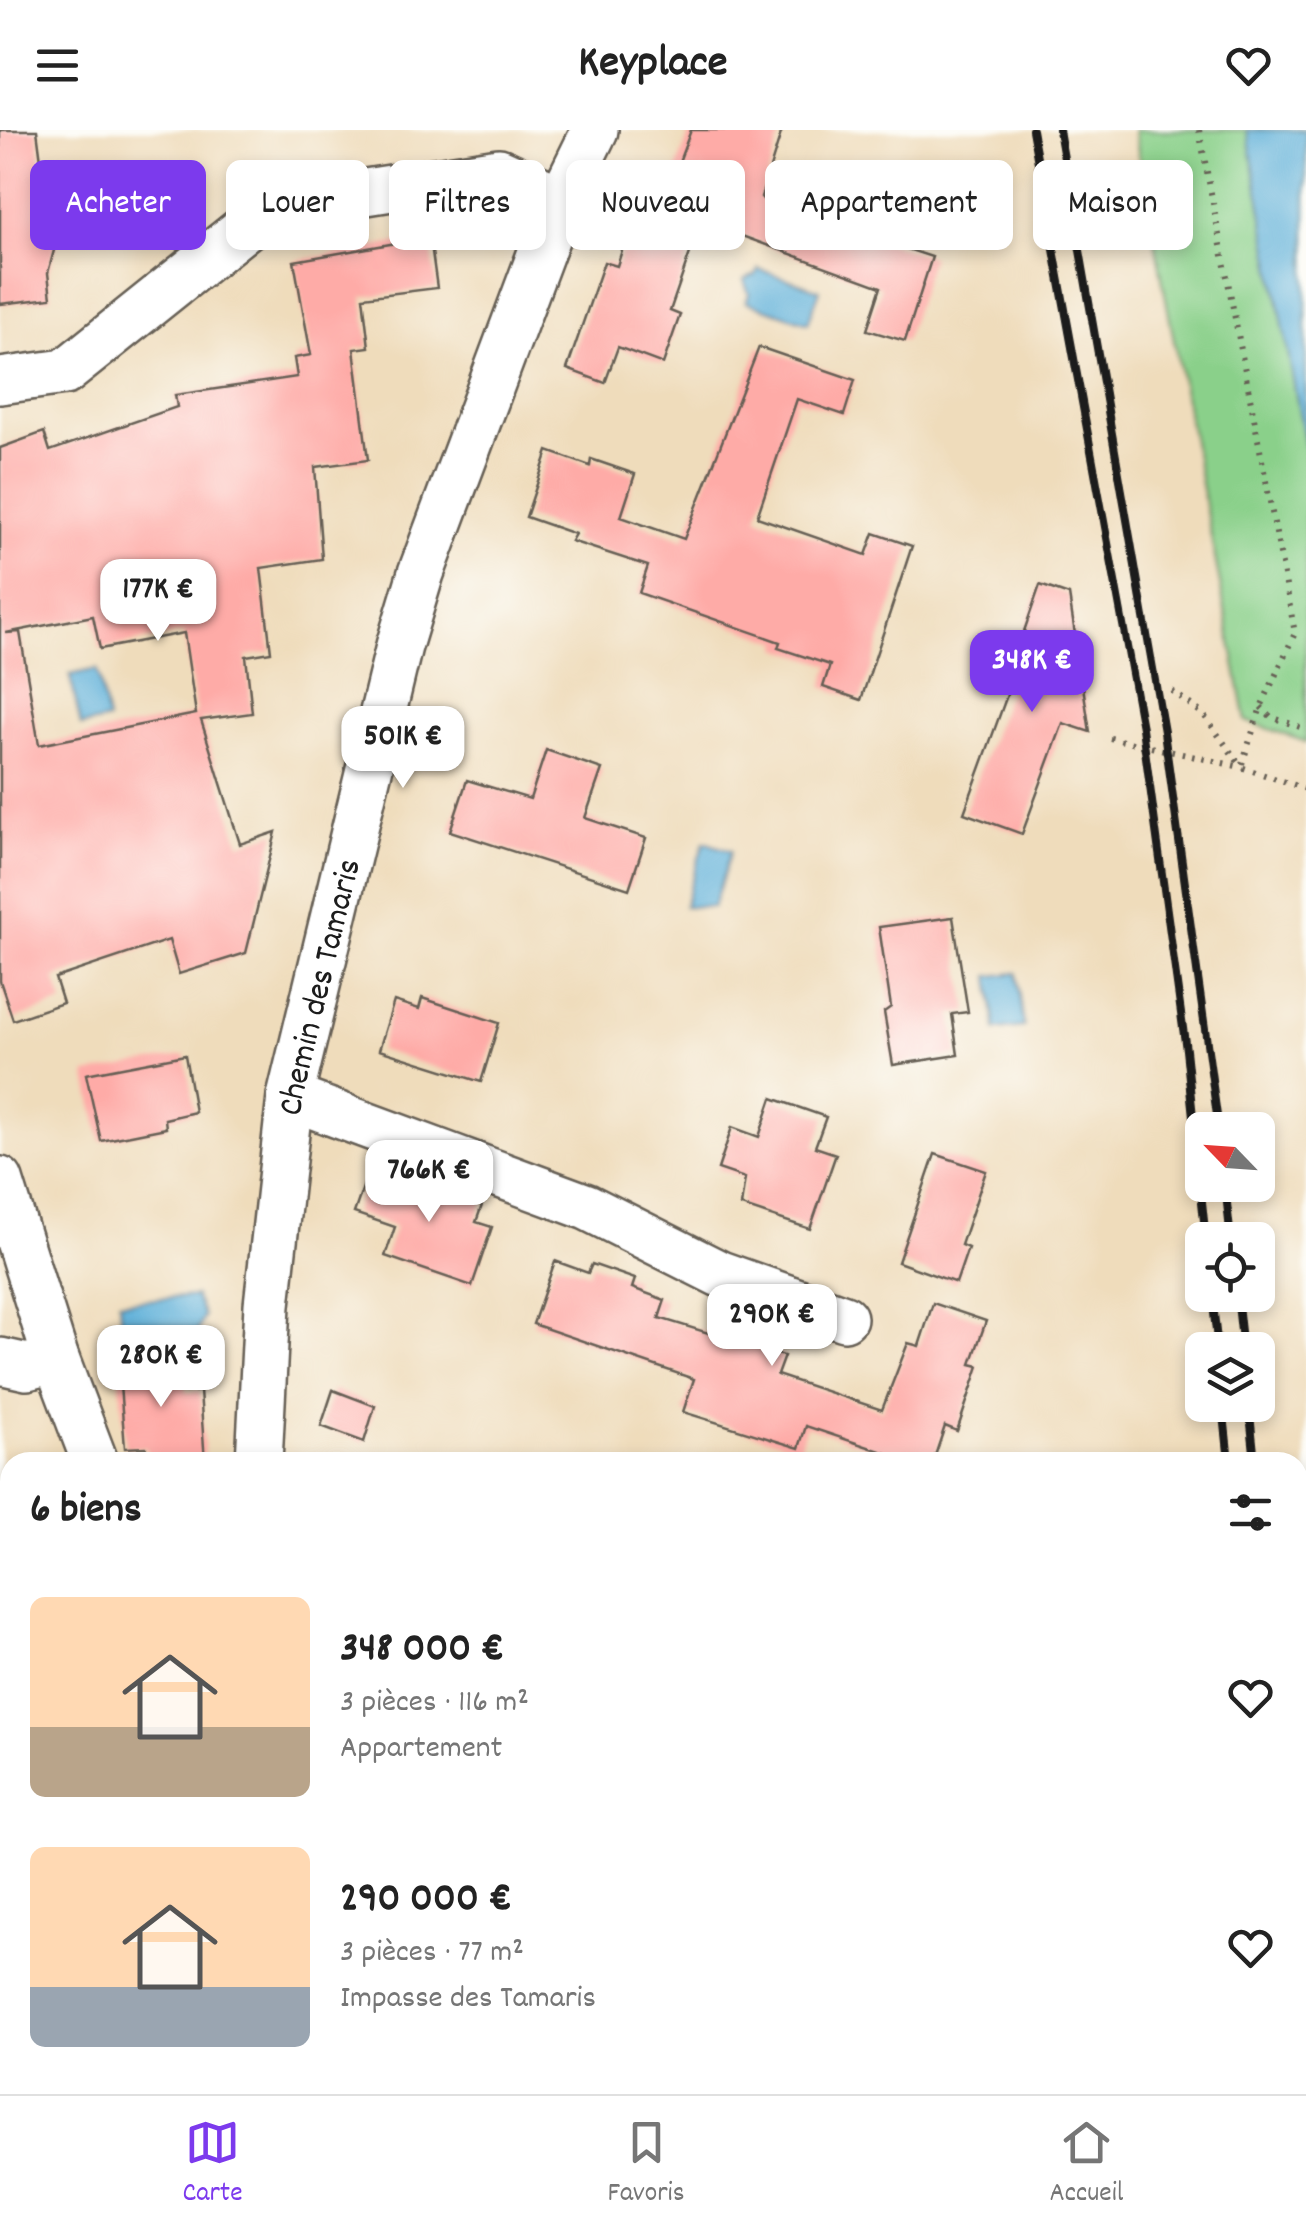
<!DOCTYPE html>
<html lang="fr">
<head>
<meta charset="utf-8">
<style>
  :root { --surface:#fff; --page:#f6f6f6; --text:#222; --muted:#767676; --line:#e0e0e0; --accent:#7c3aed }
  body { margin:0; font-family:Dekko,sans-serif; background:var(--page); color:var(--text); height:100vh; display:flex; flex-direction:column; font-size:38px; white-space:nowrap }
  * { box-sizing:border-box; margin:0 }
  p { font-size:32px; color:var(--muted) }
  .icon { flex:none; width:55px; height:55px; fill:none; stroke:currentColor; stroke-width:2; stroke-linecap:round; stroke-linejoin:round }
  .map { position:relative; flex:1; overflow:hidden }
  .drawer { position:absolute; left:0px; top:1322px; width:1308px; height:642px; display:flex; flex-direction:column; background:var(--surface); border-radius:30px 30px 0 0; box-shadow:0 5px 15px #0003 }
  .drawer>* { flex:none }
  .banner { position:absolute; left:30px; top:30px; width:1248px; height:90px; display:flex; gap:20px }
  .needle { width:65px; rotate:295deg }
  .controls { position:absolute; left:1185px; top:982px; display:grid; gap:20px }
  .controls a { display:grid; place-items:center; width:90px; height:90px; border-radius:15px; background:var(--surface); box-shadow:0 5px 15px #0003; font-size:50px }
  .price { position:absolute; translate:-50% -85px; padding:0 22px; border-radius:20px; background:#fff; color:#222; font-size:32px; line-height:65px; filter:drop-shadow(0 2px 5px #0008) }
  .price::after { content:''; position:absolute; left:50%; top:60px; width:30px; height:22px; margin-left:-15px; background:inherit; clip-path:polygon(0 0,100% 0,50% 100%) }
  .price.active { background:var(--accent); color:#fff }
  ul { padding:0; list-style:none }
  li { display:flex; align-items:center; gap:30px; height:250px; padding:0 30px }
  li span { display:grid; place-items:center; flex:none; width:280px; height:200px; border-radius:15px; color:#555 }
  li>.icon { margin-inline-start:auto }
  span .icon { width:120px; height:120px; fill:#fffc; stroke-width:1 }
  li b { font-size:42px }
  h2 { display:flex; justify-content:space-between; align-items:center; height:120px; padding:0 30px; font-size:42px }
  .tag { padding:0 35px; border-radius:15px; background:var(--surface); box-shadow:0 5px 15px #0003; font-size:35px; line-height:90px }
  .tag.active { background:var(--accent); color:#fff }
  header { display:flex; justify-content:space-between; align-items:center; height:130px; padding:0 30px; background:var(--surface); font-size:45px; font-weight:800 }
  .menu { display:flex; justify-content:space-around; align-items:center; height:140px; border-top:2px solid var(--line); background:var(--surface); font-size:28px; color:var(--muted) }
  .menu a { display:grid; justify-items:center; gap:5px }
  .menu .active { color:var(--accent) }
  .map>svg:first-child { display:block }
  .green { fill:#8ad08a; stroke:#537653; stroke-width:2.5 }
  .water { fill:#5eb0d9; stroke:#3d667a; stroke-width:2.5 }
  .building { fill:#feaba7; fill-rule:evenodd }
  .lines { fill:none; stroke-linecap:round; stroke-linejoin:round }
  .minor-casing { stroke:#665f54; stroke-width:50 }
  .path { stroke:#665f54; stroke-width:6; stroke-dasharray:2.5 8; stroke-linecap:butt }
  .minor { stroke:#fff; stroke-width:45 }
  .rail { stroke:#1c1c1c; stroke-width:8 }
  .labels { text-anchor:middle; stroke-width:9; stroke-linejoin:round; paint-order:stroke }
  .street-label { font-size:35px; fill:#1c1c1c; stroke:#fdfcf7 }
</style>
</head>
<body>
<header><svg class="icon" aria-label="menu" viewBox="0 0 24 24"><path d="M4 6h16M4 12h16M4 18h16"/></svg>Keyplace<svg class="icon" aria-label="heart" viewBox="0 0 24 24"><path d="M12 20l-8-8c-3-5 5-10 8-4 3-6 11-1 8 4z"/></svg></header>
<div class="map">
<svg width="1306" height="1964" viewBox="0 0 1306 1964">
  <rect width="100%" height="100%" fill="#fdfcf7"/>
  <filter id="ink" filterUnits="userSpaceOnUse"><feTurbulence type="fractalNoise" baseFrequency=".01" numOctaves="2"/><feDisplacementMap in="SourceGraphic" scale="20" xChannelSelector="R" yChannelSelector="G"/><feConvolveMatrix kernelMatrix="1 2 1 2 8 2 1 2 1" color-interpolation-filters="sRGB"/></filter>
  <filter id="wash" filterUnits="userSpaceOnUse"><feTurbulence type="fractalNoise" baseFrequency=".0048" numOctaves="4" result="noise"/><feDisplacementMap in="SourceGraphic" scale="40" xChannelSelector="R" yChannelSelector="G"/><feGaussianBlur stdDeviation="2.25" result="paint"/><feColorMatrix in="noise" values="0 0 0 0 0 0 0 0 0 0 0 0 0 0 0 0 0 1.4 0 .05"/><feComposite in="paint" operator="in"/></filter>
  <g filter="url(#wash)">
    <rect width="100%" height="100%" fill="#efdcbb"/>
    <path class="green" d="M1134,0H1306V612L1246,591Z"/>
    <g class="water">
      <path d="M1247,0H1306V320Z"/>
      <path d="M758,139L820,160L808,193L746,172L749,164L744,150L756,145Z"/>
      <path d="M97,539L108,590L81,596L70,545Z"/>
      <path d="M704,712L731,721L713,777L684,776Z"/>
      <path d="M1017,843L1024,897L996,900L990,846Z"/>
      <path d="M195,1166L204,1186L197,1202L122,1208L119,1172Z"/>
    </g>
    <g id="blocks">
      <g class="building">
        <path d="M0,0H37L49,92L62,90L48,143L51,168L0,174Z"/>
        <path d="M691,0H782L761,67L766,73L932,127L905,211L867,200L881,157L701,91L670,181L680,185L663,234L618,217L605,253L567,239L604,132L617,136L641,61L665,69Z"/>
        <path d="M430,107L437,158L363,167L369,217L354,219L368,330L315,337L322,429L261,438L271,522L246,526L252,583L201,590L240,714L276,702L246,823L179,844L169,810L55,848L63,873L13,890L0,851V318L44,302L50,321L177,277L175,265L297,247L294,228L311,225L294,131ZM93,486L100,519L184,503L196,584L39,615L20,502L6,503Z"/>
        <path d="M759,217L855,250L844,285L797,269L757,387L866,425L874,403L912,416L861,570L823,557L830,535L778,518L780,512L639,463L648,436L571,411L575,404L526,387L548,321L590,336L591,329L635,344L621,387L684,409Z"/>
        <path d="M1040,455L1069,465L1090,602L1063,593L1022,704L964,683L1018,535L1013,533Z"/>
        <path d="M546,620L602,639L585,688L646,708L629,759L450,701L467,650L530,669Z"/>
        <path d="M953,787L968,882L952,884L958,925L893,935L884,882L891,877L879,797Z"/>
        <path d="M422,868L499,893L481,952L379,920L394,871L419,879Z"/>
        <path d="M185,925L195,982L165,989L166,998L101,1011L86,944Z"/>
        <path d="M772,968L826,987L815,1017L836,1024L810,1099L741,1076L745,1048L718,1039L732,997L759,1007Z"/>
        <path d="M935,1024L986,1041L961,1115L968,1118L956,1153L898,1132Z"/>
        <path d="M369,1040L429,1061L434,1048L485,1067L476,1092L492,1097L472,1156L385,1126L395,1097L354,1083Z"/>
        <path d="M555,1131L588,1143L592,1134L635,1149L632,1158L665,1170L659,1188L784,1226L777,1245L882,1280L908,1213L919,1216L933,1173L986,1191L971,1234L979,1236L957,1301L945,1296L933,1332H913L806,1296L799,1318L683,1282L694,1249L533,1194Z"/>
        <path d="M183,1224L186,1262L200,1261L205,1332H148L146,1317L125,1318L118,1230Z"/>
        <path d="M333,1260L375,1276L364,1312L321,1296Z"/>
      </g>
    </g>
  </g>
  <g filter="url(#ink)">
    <use href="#blocks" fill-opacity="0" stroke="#665f54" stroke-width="2.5"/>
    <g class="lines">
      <g class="minor-casing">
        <g id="minor">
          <path d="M0,251L65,242L271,77L499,41L561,69"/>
          <path d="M290,967L587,1077L720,1144L844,1188"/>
          <path d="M0,1050L56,1229L95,1332"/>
          <path d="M0,1231L27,1237L56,1229"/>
          <path id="s1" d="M259,1332L267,1175L290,967L399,516L421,443L561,69L595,0"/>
          <path d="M385,1955L389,1964"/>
          <path d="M165,1964L207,1955"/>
        </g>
      </g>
      <g class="path">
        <path d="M1199,0L1295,503L1261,577L1241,637"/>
        <path d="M1172,561L1203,584L1241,636"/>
        <path d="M1261,577L1271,587L1306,599"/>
        <path d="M1110,608L1241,637L1306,659"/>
      </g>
      <use href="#minor" class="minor"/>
      <g class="rail">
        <path d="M1032,0L1142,598L1186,920L1206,1110"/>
        <path d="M1059,0L1164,602L1219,1000"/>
        <path d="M1225,1055L1231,1110"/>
        <path d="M1212,1165L1218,1220"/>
        <path d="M1237,1165L1243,1220"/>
        <path d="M1223,1275L1229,1332"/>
        <path d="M1249,1275L1255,1332"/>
        <path d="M1298,1925L1299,1964"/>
        <path d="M1273,1955L1274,1964"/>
      </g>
    </g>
  </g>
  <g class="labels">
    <g class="street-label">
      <text dy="12" stroke="none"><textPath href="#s1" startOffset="480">Chemin des Tamaris</textPath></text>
    </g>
  </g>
</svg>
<div class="controls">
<a><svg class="needle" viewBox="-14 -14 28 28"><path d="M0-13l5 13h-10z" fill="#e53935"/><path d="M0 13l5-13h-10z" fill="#767676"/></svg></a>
<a><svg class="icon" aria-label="locate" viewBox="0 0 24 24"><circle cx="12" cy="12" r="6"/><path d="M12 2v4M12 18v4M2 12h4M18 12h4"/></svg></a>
<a><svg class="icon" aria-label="layers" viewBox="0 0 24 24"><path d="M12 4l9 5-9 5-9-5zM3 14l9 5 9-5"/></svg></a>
</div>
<b class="price" style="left:158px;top:514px">177K €</b>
<b class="price active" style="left:1032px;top:585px">348K €</b>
<b class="price" style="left:403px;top:661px">501K €</b>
<b class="price" style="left:429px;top:1095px">766K €</b>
<b class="price" style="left:772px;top:1239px">290K €</b>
<b class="price" style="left:161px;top:1280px">280K €</b>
<div class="banner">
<a class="tag active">Acheter</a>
<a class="tag">Louer</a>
<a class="tag">Filtres</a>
<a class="tag">Nouveau</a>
<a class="tag">Appartement</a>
<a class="tag">Maison</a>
</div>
<section class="drawer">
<h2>6 biens<svg class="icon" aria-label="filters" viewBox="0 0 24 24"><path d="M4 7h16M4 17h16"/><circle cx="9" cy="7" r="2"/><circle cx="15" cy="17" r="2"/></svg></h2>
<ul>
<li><span style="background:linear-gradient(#ffd9b3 65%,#b9a48a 0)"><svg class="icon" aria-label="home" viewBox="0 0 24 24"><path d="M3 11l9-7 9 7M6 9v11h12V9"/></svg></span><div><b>348 000 €</b><p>3 pièces · 116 m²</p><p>Appartement</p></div><svg class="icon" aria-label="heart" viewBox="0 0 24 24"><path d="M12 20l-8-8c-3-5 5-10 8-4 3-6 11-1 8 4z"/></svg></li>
<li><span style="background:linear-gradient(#ffd9b3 70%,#9aa5b1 0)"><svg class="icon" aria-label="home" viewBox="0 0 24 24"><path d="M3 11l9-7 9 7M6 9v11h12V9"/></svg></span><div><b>290 000 €</b><p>3 pièces · 77 m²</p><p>Impasse des Tamaris</p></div><svg class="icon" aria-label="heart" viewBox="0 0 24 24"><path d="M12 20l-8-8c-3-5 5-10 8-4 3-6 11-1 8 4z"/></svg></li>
</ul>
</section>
</div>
<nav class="menu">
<a class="active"><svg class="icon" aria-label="map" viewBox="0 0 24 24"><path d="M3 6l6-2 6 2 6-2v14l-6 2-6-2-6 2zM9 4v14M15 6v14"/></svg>Carte</a>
<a><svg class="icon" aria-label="saved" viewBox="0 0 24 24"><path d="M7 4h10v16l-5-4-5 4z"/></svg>Favoris</a>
<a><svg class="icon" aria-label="home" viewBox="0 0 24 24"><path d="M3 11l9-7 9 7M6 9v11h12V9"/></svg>Accueil</a>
</nav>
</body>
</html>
